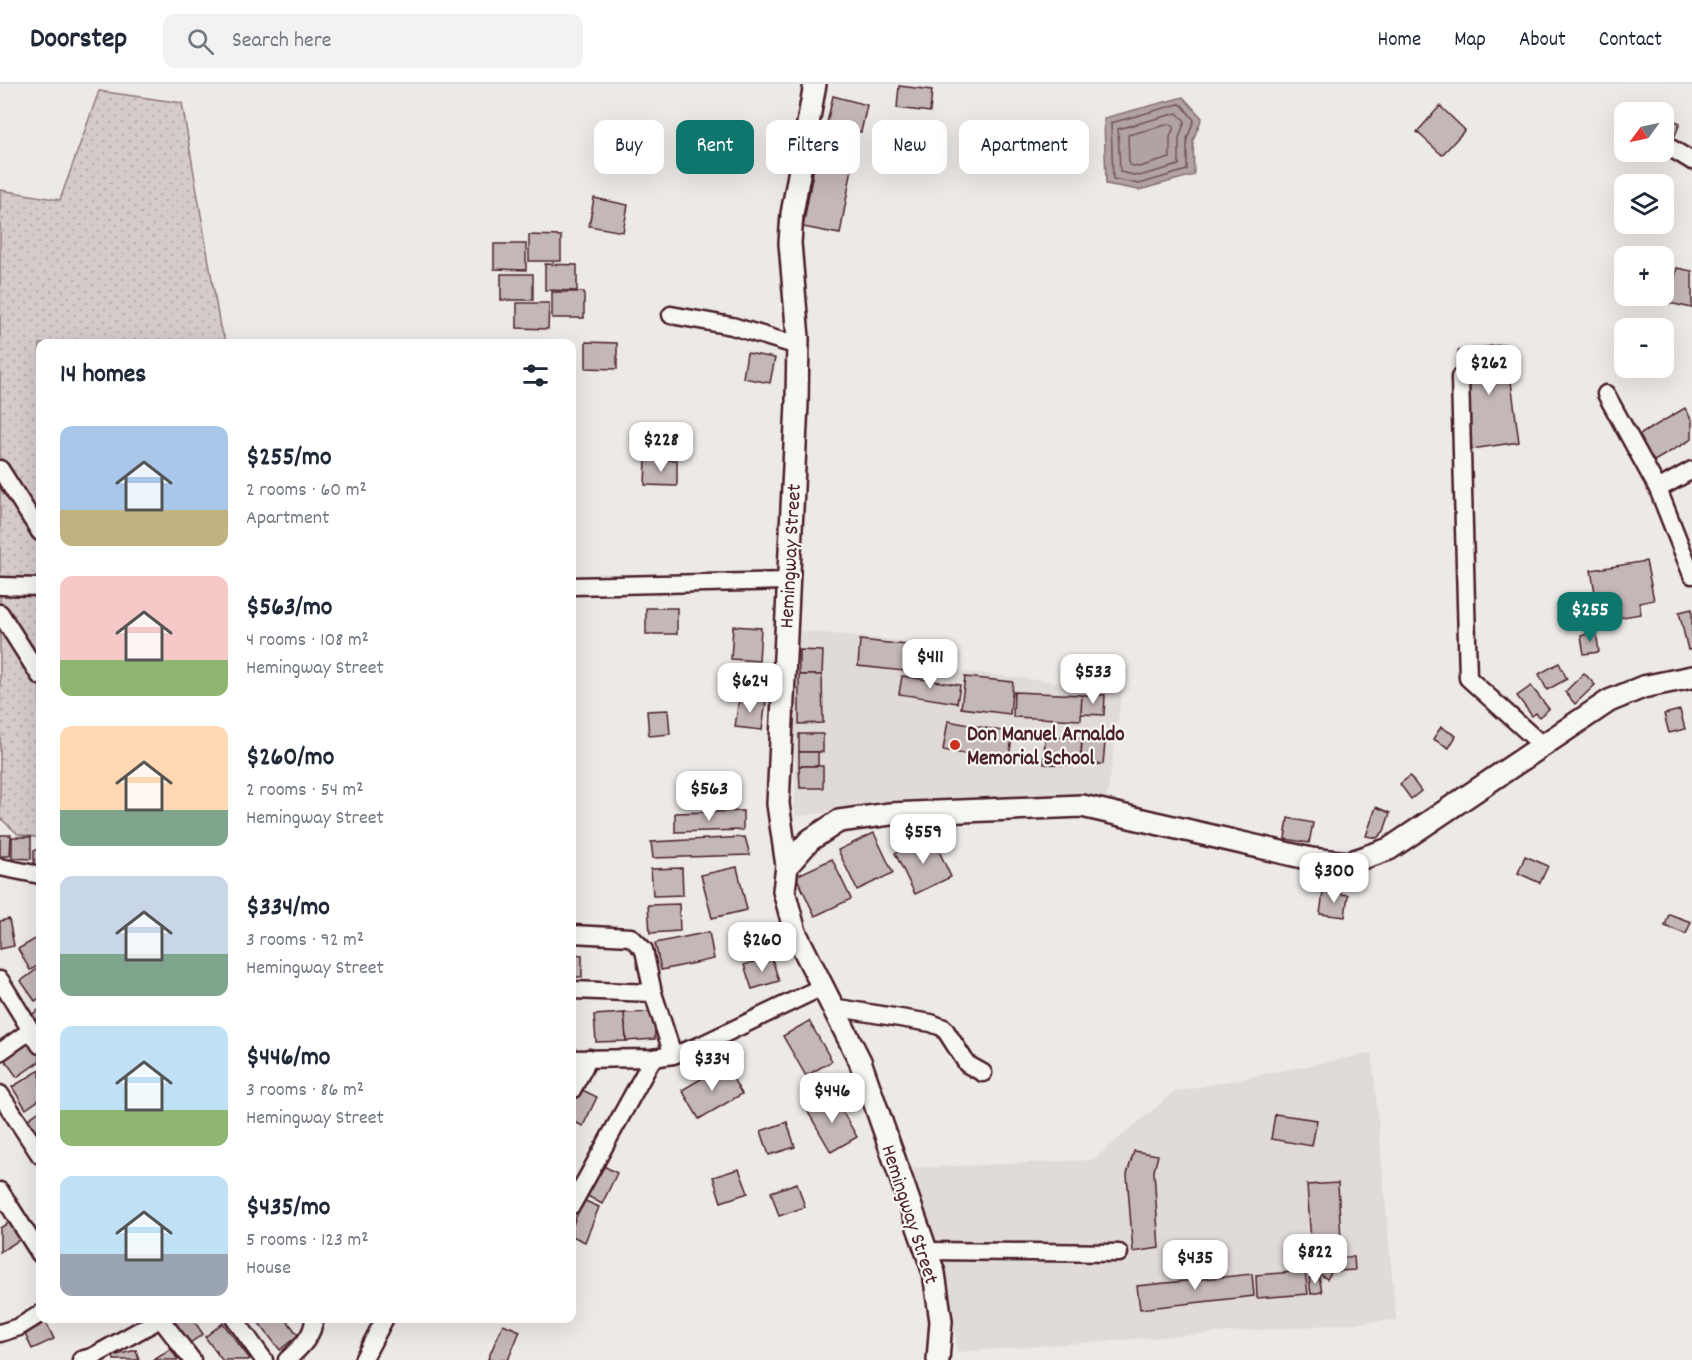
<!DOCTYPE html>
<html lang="en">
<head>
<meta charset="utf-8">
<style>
  :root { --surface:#fff; --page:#f2f2f3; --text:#1f2937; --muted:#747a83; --line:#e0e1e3; --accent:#0f766e }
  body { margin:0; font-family:Dekko,sans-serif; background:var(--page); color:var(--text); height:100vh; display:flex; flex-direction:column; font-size:22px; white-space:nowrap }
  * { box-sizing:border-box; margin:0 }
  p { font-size:20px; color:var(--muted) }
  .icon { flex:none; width:33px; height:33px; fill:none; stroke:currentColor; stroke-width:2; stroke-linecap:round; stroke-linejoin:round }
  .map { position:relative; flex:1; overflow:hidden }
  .drawer { position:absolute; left:36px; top:255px; width:540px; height:984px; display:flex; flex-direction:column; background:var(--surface); border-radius:12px; box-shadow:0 6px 24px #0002 }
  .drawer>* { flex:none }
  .guide { position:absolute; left:594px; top:36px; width:570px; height:54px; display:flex; gap:12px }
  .needle { width:39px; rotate:237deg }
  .fabs { position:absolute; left:1614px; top:18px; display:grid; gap:12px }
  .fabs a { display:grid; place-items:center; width:60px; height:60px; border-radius:12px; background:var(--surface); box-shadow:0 6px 24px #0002; font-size:30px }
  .price { position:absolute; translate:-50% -51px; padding:0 14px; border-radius:12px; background:#fff; color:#222; font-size:20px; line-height:39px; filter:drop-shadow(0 2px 3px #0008) }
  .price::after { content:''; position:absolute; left:50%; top:36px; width:18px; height:14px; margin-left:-9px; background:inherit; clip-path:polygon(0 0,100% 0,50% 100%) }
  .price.selected { background:var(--accent); color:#fff }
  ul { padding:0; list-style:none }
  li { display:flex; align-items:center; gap:18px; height:150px; padding:0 24px }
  li span { display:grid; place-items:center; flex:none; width:168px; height:120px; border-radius:12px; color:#555 }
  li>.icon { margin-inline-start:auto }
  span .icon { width:72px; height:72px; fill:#fffc; stroke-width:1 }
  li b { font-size:26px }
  h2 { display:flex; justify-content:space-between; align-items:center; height:72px; padding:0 24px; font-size:26px }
  .chip { padding:0 21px; border-radius:12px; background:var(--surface); box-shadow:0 6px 24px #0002; font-size:21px; line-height:54px }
  .chip.selected { background:var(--accent); color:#fff }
  header { display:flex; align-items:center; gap:36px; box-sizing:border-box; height:84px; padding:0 30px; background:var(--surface); border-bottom:2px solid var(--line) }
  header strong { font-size:28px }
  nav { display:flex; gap:33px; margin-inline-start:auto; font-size:21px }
  .search { width:420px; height:54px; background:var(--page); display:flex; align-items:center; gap:15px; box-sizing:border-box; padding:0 21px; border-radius:12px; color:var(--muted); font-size:22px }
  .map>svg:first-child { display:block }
  .built { fill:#e0dad8 }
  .grass { fill:url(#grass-dots); stroke:#8f757a; stroke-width:1.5 }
  .water { fill:#b1a2a3; stroke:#886e73; stroke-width:1.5 }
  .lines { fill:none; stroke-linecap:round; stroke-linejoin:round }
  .shore { stroke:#73535b; stroke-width:1.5 }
  .building { fill:#c4b7b7; stroke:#4a1f2b; stroke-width:1.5 }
  .minor-casing { stroke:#4a1f2b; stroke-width:21 }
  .major-casing { stroke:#4a1f2b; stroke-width:26 }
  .minor { stroke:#f6f6f2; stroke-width:16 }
  .major { stroke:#f6f6f2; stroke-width:21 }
  .poi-dot { fill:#c8321e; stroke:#f6f6f2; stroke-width:2 }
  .labels { text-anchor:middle; stroke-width:4.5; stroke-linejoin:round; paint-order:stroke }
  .street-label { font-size:21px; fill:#4a1f2b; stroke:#f6f6f2 }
  .poi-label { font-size:21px; font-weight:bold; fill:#4a1f2b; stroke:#f6f6f2; text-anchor:start }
</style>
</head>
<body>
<header>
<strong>Doorstep</strong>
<div class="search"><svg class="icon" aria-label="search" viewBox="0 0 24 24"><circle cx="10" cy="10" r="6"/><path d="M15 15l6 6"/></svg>Search here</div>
<nav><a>Home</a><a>Map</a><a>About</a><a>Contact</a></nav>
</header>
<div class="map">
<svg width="1692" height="1276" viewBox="0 0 1692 1276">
  <defs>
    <pattern id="grass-dots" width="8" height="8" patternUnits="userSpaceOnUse" patternTransform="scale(1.5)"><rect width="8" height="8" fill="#d4cbca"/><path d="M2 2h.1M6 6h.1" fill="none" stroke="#b8aeae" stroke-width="1.8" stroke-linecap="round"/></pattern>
  </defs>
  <rect width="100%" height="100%" fill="#ece9e6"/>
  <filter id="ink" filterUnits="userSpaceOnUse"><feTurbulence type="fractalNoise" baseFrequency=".0167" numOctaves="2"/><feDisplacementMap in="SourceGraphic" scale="12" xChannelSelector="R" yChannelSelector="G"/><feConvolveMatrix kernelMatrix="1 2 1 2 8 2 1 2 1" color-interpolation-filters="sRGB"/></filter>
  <g filter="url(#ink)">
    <g class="built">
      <path d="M800,547L916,558V582L1122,606L1107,715L875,721L795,733V600Z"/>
      <path d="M1372,969L1396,1236L957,1268L949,1197L911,1084L1093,1076L1174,1008Z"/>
    </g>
    <path class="grass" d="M99,7L182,19L220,243L227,259L40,260V754L18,750L0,734V106L60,116Z"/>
    <path class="water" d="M1183,13L1202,34L1193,56L1194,91L1139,106L1106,100L1104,34Z"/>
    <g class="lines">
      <g class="shore">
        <path d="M1179,20L1182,21L1194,36L1187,55V86L1139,100L1113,95L1111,39Z"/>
        <path d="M1177,29L1185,37L1179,54V81L1139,92L1120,88L1118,45Z"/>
        <path d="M1170,40L1174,43L1170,53V74L1139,83L1129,81L1128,51Z"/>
      </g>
    </g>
    <g class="building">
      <path d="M899,2L932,6L930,28L897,24Z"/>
      <path d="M833,12L867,21L861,48L827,39Z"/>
      <path d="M1440,22L1465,46L1442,71L1417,48Z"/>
      <path d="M1664,33L1680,39L1674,54L1664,50Z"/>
      <path d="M817,66L854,73L840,150L803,143Z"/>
      <path d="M594,114L628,121L623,148L589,142Z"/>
      <path d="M529,151L561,152V177H529Z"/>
      <path d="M494,160H526V186L494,185Z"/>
      <path d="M545,180L577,181V207L545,206Z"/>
      <path d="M1677,184L1692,187V224L1669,219Z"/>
      <rect x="501" y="190" width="32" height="26"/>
      <rect x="552" y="208" width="32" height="26"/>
      <path d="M517,219H549L548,245L517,244Z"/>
      <path d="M586,258L617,259V285L586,284Z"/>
      <path d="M1506,260L1519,358L1472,365L1458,267Z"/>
      <path d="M747,269L775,274L770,299L743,294Z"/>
      <path d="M1685,324L1692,337V355L1649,380L1634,354Z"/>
      <path d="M646,376H677V402L645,401Z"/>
      <path d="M1646,477L1654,516L1639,519L1641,530L1600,537L1591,486Z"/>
      <rect x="646" y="524" width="31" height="26"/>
      <path d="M1692,525V565L1688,566L1679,528Z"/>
      <path d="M733,542L761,544L759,577L731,575Z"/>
      <path d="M1596,547L1599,568L1584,570L1581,552Z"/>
      <path d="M860,556L906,561L904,587L858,582Z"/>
      <path d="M799,566L823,567L822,591H799Z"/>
      <path d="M1559,579L1567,595L1547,606L1539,590Z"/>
      <path d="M1584,589L1595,601L1575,620L1565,608Z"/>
      <path d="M799,591H822L823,639L799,640Z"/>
      <path d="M902,592L960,601L957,619L899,610Z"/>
      <path d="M965,593L1013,598L1010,630L961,624Z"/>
      <path d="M1531,602L1549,625L1539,633L1536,629L1532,632L1517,612Z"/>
      <path d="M1014,608L1082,611L1081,636L1013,633Z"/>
      <path d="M1082,611H1105L1104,631L1081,630Z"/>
      <path d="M739,614L766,617L762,646L735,643Z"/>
      <path d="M668,626L670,650L649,652L647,627Z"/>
      <path d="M1680,626L1685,645L1669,649L1664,630Z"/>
      <path d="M948,637L1013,649L1008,678L943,666Z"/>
      <path d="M1441,643L1456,652L1449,664L1433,655Z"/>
      <path d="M1083,648H1106L1103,680L1080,681Z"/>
      <rect x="799" y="650" width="24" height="18"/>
      <path d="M1045,653L1082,654L1080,681L1044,680Z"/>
      <rect x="799" y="668" width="19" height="14"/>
      <path d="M799,682H823V704H800Z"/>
      <path d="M1410,692L1421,707L1411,715L1400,700Z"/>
      <path d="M1376,723L1390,729L1384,747L1377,754L1366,752Z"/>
      <path d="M743,727V746L675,748V729Z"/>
      <path d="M1288,734L1313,739L1309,759L1285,755Z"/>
      <path d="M874,749L893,789L857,806L838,766Z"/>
      <path d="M0,751H11L10,772H0Z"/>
      <path d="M932,752L951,793L915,810L895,769Z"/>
      <path d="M12,753H31V775L12,774Z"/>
      <path d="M745,753L750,771L653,774L651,758Z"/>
      <rect x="34" y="766" width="6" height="21"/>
      <path d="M1525,772L1548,782L1540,799L1518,789Z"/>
      <path d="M832,775L851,815L815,832L796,792Z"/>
      <path d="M737,783L747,826L712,834L701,791Z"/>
      <path d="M682,784L683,811L653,812L651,785Z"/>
      <path d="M1323,808L1348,811L1345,833L1320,830Z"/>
      <path d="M679,820L680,847L650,849L648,821Z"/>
      <path d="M1669,830L1691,838L1686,850L1665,842Z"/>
      <path d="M9,835L14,862L0,865V837Z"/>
      <path d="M709,848L714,875L661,886L655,859Z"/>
      <path d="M37,854L40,861V881L30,886L18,865Z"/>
      <path d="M572,870L582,871V893H572Z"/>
      <path d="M771,872L779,897L752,905L744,881Z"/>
      <path d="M40,883V914L35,917L21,897Z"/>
      <path d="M40,925V953L27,934Z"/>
      <path d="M654,928L655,955L626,957L624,929Z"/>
      <path d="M624,929L626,957L596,958L594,931Z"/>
      <path d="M809,937L832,977L806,992L783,952Z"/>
      <path d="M31,951L40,966V977L17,993L2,972Z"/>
      <path d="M725,981L742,1010L699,1035L682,1006Z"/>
      <path d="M40,986V1015L26,1025L12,1003Z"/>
      <path d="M574,1002L597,1013L583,1042L572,1037V1008Z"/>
      <path d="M834,1013L857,1053L831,1068L808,1028Z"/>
      <path d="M40,1027V1051L39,1052L28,1035Z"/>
      <path d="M1275,1030L1317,1036L1312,1062L1271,1055Z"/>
      <path d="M787,1038L795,1063L769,1071L761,1047Z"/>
      <path d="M1134,1067L1158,1071L1154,1087L1159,1164L1133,1168L1127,1090Z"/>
      <path d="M598,1079L617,1089L602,1120L582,1109Z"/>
      <path d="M739,1085L748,1109L721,1118L713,1093Z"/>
      <path d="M797,1099L805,1123L779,1132L771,1108Z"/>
      <path d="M1338,1099L1341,1157L1311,1158L1307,1101Z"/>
      <path d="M583,1116L599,1123L585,1158L572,1152V1143Z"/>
      <path d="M10,1138L21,1155L0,1168V1144Z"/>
      <path d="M1319,1170L1336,1181L1327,1195L1310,1184Z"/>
      <path d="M1338,1173H1354L1355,1186L1338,1187Z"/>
      <path d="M1305,1187L1308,1210L1257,1214L1256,1191Z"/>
      <path d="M1252,1190L1254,1212L1140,1225L1137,1202Z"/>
      <path d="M1319,1192L1322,1208L1311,1210L1309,1194Z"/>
      <path d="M164,1234H192L203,1250L184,1263Z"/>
      <path d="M265,1234H285L298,1251L280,1266L259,1239Z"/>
      <path d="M45,1236L54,1255L32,1265L23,1246Z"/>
      <path d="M223,1239L250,1275L248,1276H222L205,1253Z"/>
      <path d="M503,1240L520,1247L508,1276H490L488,1275Z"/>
      <path d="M171,1265L178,1276H154Z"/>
      <path d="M136,1266L139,1276H114L113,1272Z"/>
    </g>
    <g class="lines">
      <g class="minor-casing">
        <g id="minor">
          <path d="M1664,60L1692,77"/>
          <path d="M671,231L732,242L798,262"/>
          <path d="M1460,293L1468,594L1543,662"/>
          <path d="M1606,310L1658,405L1692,491"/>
          <path d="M0,385L40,448"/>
          <path d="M1658,405L1692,386"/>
          <path d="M0,502L40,503"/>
          <path d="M572,502L788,497"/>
          <path d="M0,529L40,592"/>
          <path d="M0,783L40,791"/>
          <path d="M572,850L631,853L644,866L653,909L673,971"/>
          <path d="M0,896L40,961"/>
          <path d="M572,906L653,909"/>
          <path d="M832,923L931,939L944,944L967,980L983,989"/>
          <path d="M0,968L30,947"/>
          <path d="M572,975L653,974L673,971L699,962L822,903"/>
          <path d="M572,1006L589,974"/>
          <path d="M0,1010L40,1071"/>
          <path d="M0,1107L40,1170"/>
          <path d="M572,1121L653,974"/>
          <path d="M926,1167L1119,1169"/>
          <path d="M160,1234L192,1276"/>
          <path d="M234,1234L264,1276"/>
          <path d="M0,1249L19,1243L40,1230"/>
          <path d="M81,1276L92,1273L160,1235"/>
          <path d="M287,1276C299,1265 314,1252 314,1234"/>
          <path d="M363,1276L385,1234"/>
        </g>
      </g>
      <g class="major-casing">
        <g id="major">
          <path d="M815,0L792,130L790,159L798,254L797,319L778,720L787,782L784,807L795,848L860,977L934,1189L941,1237L938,1276"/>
          <path d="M787,782L810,756L839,737L890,730L1082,722L1311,775L1348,779L1389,765L1609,617L1643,603L1692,593"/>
        </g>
      </g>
      <use href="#minor" class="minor"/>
      <use href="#major" class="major"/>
    </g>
  </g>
  <circle class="poi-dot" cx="955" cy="661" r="6"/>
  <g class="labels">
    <g class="street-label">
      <text transform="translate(789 472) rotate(-87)" y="7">Hemingway Street</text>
      <text transform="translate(911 1130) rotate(72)" y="7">Hemingway Street</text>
    </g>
    <g class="poi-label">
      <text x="967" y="656">Don Manuel Arnaldo<tspan x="967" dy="24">Memorial School</tspan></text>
    </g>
  </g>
</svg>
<div class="fabs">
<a><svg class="needle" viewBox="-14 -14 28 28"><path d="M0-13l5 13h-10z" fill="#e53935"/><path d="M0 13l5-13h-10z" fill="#747a83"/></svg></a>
<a><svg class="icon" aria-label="layers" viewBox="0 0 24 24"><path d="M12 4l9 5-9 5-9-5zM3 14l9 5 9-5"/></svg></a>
<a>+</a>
<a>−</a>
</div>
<b class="price" style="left:1489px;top:312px">$262</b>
<b class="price" style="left:661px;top:389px">$228</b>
<b class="price selected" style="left:1590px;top:559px">$255</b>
<b class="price" style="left:930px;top:606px">$411</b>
<b class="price" style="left:1093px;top:621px">$533</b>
<b class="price" style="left:750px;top:630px">$624</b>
<b class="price" style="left:709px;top:738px">$563</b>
<b class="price" style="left:923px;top:781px">$559</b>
<b class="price" style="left:1334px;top:820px">$300</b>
<b class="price" style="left:762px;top:889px">$260</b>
<b class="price" style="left:712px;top:1008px">$334</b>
<b class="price" style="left:832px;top:1040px">$446</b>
<b class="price" style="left:1315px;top:1201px">$822</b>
<b class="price" style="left:1195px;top:1207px">$435</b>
<div class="guide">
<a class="chip">Buy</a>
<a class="chip selected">Rent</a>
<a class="chip">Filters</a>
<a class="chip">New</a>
<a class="chip">Apartment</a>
</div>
<section class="drawer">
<h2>14 homes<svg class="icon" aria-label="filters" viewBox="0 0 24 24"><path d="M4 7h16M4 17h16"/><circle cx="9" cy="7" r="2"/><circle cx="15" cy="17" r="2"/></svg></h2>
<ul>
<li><span style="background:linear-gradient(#a9c7e8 70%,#c2b280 0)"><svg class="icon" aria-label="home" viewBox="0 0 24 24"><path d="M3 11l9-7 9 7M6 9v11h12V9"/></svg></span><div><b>$255/mo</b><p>2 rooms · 60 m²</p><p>Apartment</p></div></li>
<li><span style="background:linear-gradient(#f6c9c9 70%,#8fb573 0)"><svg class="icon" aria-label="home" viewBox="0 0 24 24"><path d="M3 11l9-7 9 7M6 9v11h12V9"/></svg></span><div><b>$563/mo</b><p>4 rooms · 108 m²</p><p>Hemingway Street</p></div></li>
<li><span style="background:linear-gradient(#ffd9b3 70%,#7fa58c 0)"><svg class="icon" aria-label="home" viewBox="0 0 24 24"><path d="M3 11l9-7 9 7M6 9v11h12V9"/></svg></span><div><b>$260/mo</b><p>2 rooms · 54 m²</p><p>Hemingway Street</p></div></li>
<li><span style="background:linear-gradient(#c9d6e8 65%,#7fa58c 0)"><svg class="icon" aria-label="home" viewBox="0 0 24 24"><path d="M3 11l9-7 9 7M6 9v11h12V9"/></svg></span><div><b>$334/mo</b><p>3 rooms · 92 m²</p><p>Hemingway Street</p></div></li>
<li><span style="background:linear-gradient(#bfe0f5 70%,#8fb573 0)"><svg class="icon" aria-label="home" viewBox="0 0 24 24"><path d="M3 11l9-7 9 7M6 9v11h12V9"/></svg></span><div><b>$446/mo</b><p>3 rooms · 86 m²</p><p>Hemingway Street</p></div></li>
<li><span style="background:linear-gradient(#bfe0f5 65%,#9aa5b1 0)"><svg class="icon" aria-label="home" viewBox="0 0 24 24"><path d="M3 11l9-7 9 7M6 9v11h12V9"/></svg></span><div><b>$435/mo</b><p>5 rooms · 123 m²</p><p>House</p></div></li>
</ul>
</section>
</div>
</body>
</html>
